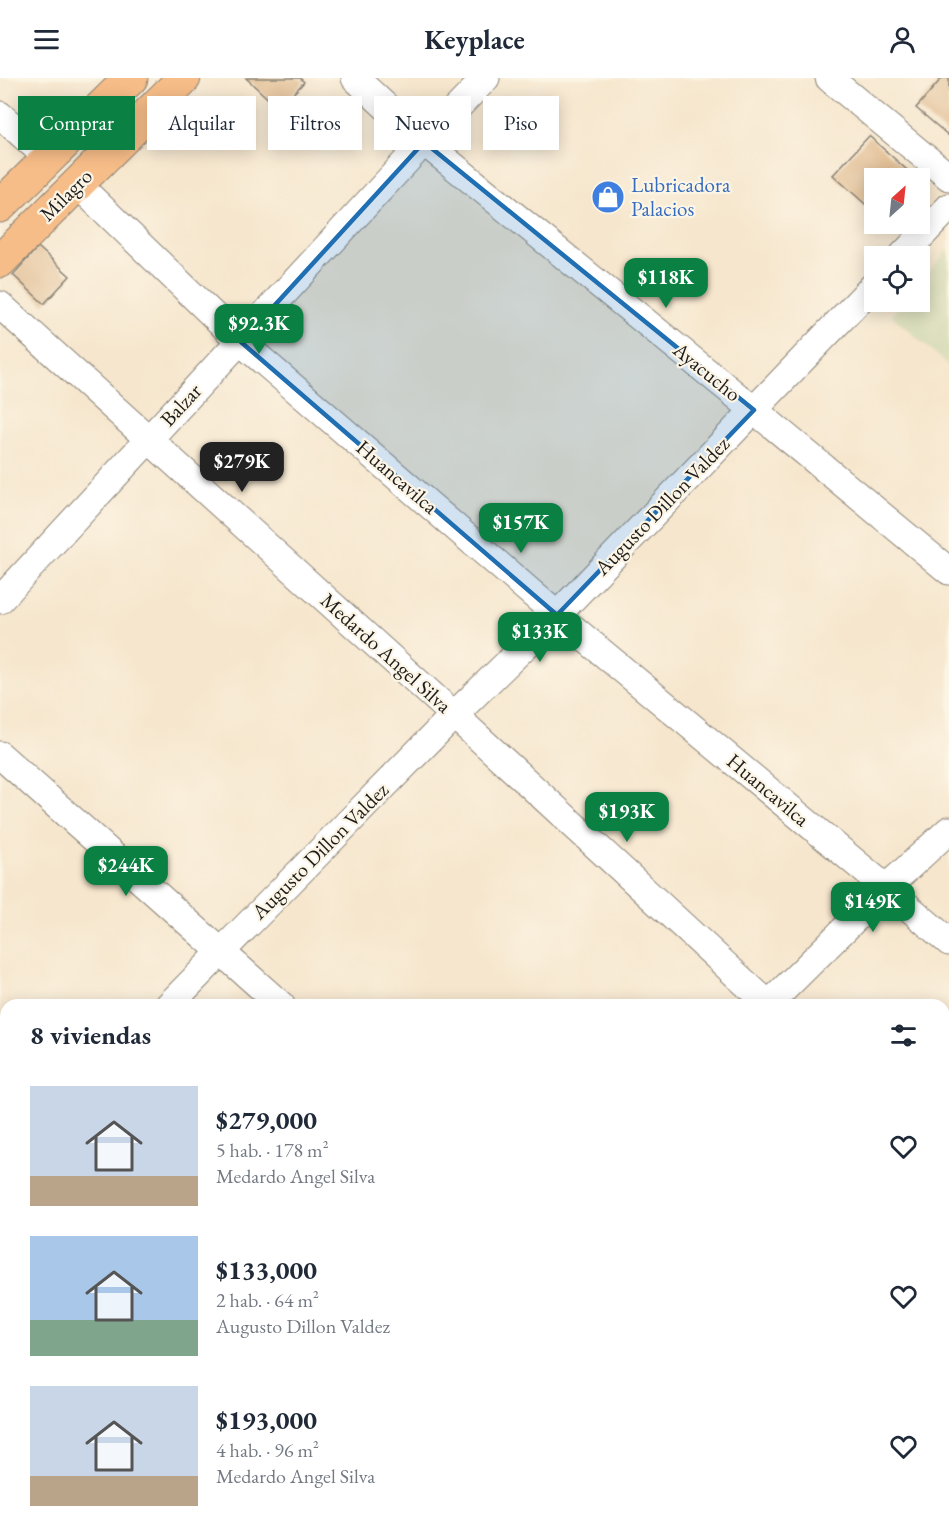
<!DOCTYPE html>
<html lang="es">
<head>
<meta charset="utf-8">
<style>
  :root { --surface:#fff; --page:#f6f6f7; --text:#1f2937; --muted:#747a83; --accent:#0b8043 }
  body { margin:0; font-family:"EB Garamond",serif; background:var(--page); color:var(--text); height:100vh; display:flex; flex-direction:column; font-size:22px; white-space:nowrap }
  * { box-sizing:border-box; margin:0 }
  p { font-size:20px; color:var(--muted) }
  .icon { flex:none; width:33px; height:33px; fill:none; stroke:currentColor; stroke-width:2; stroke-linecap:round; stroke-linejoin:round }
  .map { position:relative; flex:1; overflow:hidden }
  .details { position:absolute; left:0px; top:921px; width:950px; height:536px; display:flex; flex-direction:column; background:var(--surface); border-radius:18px 18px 0 0; box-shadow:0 3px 15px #0003 }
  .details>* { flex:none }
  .banner { position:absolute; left:18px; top:18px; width:600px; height:54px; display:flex; gap:12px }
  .needle { width:39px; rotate:27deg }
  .buttons { position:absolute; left:864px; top:90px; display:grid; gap:12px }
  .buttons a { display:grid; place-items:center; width:66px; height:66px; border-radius:0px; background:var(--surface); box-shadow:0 3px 15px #0003; font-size:30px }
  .price { position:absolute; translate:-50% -51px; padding:0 14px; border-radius:12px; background:var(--accent); color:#fff; font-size:20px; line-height:39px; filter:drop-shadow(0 2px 3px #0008) }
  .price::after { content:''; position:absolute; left:50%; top:36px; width:18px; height:14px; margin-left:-9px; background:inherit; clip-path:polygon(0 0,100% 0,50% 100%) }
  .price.selected { background:#222; color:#fff }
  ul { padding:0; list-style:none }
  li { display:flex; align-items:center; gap:18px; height:150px; padding:0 30px }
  li span { display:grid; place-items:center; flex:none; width:168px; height:120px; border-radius:0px; color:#555 }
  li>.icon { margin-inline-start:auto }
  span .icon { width:72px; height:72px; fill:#fffc; stroke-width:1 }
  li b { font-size:26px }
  h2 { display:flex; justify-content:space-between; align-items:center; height:72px; padding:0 30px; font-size:26px }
  .tag { padding:0 21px; border-radius:0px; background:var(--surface); box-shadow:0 3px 15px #0003; font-size:21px; line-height:54px }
  .tag.selected { background:var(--accent); color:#fff }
  header { display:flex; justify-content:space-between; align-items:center; height:78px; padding:0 30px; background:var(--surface); font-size:27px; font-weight:700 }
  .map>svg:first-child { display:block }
  .built { fill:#dbdebc }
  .building { fill:#e1bc91 }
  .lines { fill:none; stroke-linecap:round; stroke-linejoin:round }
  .minor-casing { stroke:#898174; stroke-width:29 }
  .major-casing { stroke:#898174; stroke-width:35 }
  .minor { stroke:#fff; stroke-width:27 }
  .major { stroke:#f7bd88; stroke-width:33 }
  .marked { fill:#1f6fb2; fill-opacity:0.2; stroke:#1f6fb2; stroke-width:4.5; stroke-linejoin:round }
  .labels { text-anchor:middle; stroke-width:4.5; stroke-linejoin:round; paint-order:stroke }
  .shop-label { font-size:21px; fill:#366cbe; stroke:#fcf5e5; text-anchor:start }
  .street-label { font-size:21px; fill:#1c1c1c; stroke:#fcf5e5 }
</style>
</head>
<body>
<header><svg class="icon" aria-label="menu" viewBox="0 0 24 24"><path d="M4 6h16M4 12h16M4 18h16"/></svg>Keyplace<svg class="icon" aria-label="person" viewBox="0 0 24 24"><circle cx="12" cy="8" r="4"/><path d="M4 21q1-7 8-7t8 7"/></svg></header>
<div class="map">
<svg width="949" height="1456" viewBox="0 0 949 1456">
  <rect width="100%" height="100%" fill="#fcf5e5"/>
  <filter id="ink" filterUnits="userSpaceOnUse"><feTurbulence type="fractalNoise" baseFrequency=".0167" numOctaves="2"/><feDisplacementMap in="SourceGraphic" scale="12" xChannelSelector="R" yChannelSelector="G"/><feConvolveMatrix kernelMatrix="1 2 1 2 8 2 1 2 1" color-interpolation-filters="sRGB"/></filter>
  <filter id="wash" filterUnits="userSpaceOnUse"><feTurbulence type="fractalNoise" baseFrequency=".008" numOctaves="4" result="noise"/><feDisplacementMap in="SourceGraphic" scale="24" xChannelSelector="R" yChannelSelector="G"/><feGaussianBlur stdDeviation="1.35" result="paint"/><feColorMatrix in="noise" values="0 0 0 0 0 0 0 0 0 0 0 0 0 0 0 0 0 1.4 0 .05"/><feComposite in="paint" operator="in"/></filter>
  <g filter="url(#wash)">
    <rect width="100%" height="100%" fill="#f6e6cd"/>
    <path class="built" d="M949,171V288L891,237L903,224H920V204Z"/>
    <g id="blocks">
      <g class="building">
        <path d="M246,0H300L304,4L279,31Z"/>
        <path d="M942,0H949V58L916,30Z"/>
        <path d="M869,58L916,100H874V134L833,97Z"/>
        <path d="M38,169L70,198L44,226L13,197Z"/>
      </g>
    </g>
  </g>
  <g filter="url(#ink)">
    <use href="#blocks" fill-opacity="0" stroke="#898174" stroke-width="1.5"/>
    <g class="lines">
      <g class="minor-casing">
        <g id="minor">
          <path d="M355,0L424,64L754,332L949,493"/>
          <path d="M829,0L949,99"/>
          <path d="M0,37L48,80"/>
          <path d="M77,106L241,264L557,537L886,810L949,864"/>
          <path d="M902,178L949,129"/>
          <path d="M0,227L454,637L769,927"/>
          <path d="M0,522L424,64L486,0"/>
          <path d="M0,677L281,927"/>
          <path d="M169,927L454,637L557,537L874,207"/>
          <path d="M768,927L886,810L949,752"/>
          <path d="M944,1086L949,1091"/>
          <path d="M0,1097L6,1091"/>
          <path d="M0,1218L6,1223"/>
          <path d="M944,1269L949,1264"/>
          <path d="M257,1450L263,1456"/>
          <path d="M866,1450L872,1456"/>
          <path d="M189,1456L195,1450"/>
          <path d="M738,1456L744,1450"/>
        </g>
      </g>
      <g class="major-casing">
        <g id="major">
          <path d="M0,128L131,0"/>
          <path d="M0,183L184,0"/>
        </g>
      </g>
      <use href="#minor" class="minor"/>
      <use href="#major" class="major"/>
    </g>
  </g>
  <path class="marked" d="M424,64L754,332L557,537L241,264Z"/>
  <defs>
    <g id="shop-disc" transform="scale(1.725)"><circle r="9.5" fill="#3f7fe0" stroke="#fcf5e5"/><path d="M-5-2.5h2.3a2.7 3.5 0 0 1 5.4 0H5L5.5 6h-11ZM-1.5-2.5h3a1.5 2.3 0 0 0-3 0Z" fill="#fff"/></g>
  </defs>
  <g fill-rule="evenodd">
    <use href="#shop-disc" x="608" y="119"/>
  </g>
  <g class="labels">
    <g class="shop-label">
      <text x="631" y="114">Lubricadora<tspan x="631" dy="24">Palacios</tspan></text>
    </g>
    <g class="street-label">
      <text transform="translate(66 117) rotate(-45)" y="7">Milagro</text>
      <text transform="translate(707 294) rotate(39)" y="7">Ayacucho</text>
      <text transform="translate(181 327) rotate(-47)" y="7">Balzar</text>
      <text transform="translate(397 399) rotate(41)" y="7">Huancavilca</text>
      <text transform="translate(662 428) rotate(-46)" y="7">Augusto Dillon Valdez</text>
      <text transform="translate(386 575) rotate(42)" y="7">Medardo Angel Silva</text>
      <text transform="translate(768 712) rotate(40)" y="7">Huancavilca</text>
      <text transform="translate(320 773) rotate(-45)" y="7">Augusto Dillon Valdez</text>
    </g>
  </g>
</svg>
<div class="buttons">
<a><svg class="needle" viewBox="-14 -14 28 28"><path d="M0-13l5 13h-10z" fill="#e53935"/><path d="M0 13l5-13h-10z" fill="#747a83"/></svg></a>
<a><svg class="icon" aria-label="locate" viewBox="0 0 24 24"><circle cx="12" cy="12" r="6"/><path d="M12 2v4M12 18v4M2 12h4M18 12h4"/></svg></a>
</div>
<b class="price" style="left:666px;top:231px">$118K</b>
<b class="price" style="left:259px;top:277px">$92.3K</b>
<b class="price selected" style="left:242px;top:415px">$279K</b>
<b class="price" style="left:521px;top:476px">$157K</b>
<b class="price" style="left:540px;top:585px">$133K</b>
<b class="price" style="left:627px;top:765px">$193K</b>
<b class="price" style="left:126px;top:819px">$244K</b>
<b class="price" style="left:873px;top:855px">$149K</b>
<div class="banner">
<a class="tag selected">Comprar</a>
<a class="tag">Alquilar</a>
<a class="tag">Filtros</a>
<a class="tag">Nuevo</a>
<a class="tag">Piso</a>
</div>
<section class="details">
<h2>8 viviendas<svg class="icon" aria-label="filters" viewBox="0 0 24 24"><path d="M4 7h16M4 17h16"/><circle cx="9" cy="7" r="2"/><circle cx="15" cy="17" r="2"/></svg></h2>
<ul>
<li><span style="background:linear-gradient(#c9d6e8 75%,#b9a48a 0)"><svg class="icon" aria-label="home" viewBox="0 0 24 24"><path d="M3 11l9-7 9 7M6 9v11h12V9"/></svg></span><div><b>$279,000</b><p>5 hab. · 178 m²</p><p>Medardo Angel Silva</p></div><svg class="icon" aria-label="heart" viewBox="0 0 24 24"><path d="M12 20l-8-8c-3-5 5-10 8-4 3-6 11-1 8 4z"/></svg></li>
<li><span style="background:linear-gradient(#a9c7e8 70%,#7fa58c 0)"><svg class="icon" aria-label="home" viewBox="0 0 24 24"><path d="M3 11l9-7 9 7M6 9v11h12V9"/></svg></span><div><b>$133,000</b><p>2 hab. · 64 m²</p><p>Augusto Dillon Valdez</p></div><svg class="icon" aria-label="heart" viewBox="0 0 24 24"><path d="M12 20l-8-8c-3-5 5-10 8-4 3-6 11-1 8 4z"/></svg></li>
<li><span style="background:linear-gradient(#c9d6e8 75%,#b9a48a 0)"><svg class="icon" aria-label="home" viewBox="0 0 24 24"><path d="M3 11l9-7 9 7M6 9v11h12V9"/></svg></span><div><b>$193,000</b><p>4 hab. · 96 m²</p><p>Medardo Angel Silva</p></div><svg class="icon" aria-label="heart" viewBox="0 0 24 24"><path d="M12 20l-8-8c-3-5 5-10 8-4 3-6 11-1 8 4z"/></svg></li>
</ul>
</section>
</div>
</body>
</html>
